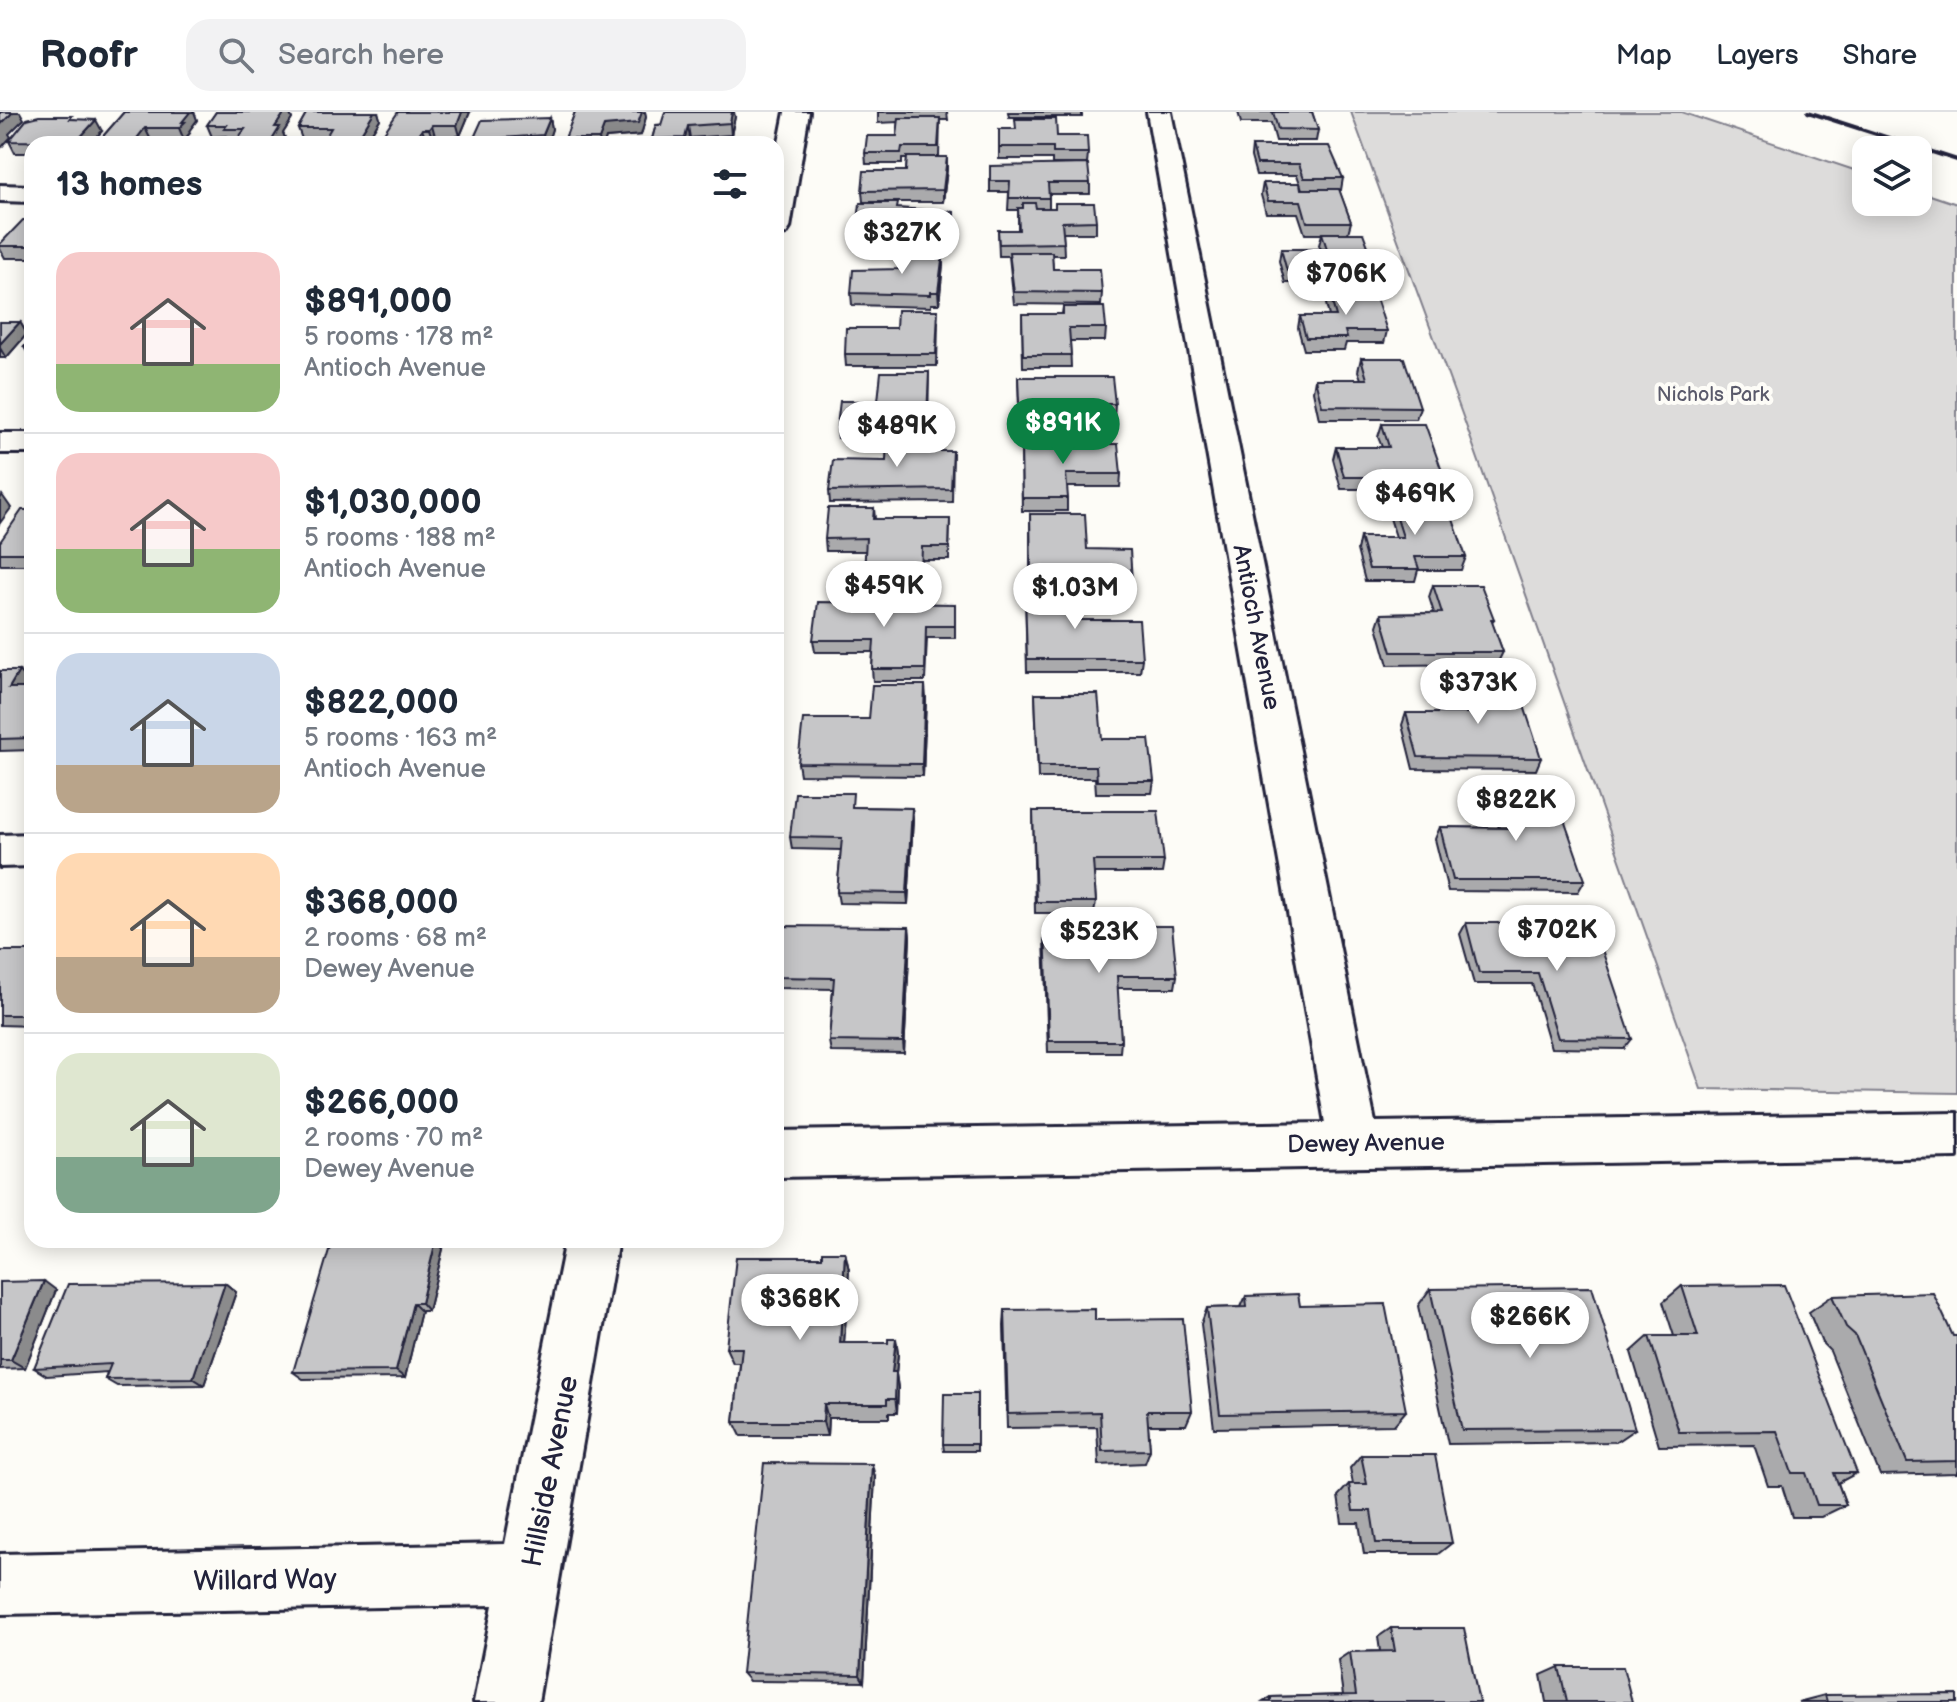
<!DOCTYPE html>
<html lang="en">
<head>
<meta charset="utf-8">
<style>
  :root { --surface:#fff; --page:#f2f2f3; --text:#1f2937; --muted:#747a83; --line:#e0e1e3; --accent:#0b8043 }
  body { margin:0; font-family:"Balsamiq Sans",sans-serif; background:var(--page); color:var(--text); height:100vh; display:flex; flex-direction:column; font-size:30px; white-space:nowrap }
  * { box-sizing:border-box; margin:0 }
  p { font-size:26px; color:var(--muted) }
  .icon { flex:none; width:44px; height:44px; fill:none; stroke:currentColor; stroke-width:2; stroke-linecap:round; stroke-linejoin:round }
  .map { position:relative; flex:1; overflow:hidden }
  .details { position:absolute; left:24px; top:24px; width:760px; height:1112px; display:flex; flex-direction:column; background:var(--surface); border-radius:24px; box-shadow:0 4px 20px #0003 }
  .details>* { flex:none }
  .fabs { position:absolute; left:1852px; top:24px; display:grid; gap:16px }
  .fabs a { display:grid; place-items:center; width:80px; height:80px; border-radius:16px; background:var(--surface); box-shadow:0 4px 20px #0003; font-size:40px }
  .price { position:absolute; translate:-50% -68px; padding:0 18px; border-radius:28px; background:#fff; color:#222; font-size:26px; line-height:52px; filter:drop-shadow(0 2px 4px #0008) }
  .price::after { content:''; position:absolute; left:50%; top:48px; width:24px; height:18px; margin-left:-12px; background:inherit; clip-path:polygon(0 0,100% 0,50% 100%) }
  .price.active { background:var(--accent); color:#fff }
  ul { padding:0; list-style:none }
  li { display:flex; align-items:center; gap:24px; height:200px; padding:0 32px }
  li+li { border-top:2px solid var(--line) }
  li span { display:grid; place-items:center; flex:none; width:224px; height:160px; border-radius:24px; color:#555 }
  li>.icon { margin-inline-start:auto }
  span .icon { width:96px; height:96px; fill:#fffc; stroke-width:1 }
  li b { font-size:34px }
  h2 { display:flex; justify-content:space-between; align-items:center; height:96px; padding:0 32px; font-size:34px }
  header { display:flex; align-items:center; gap:48px; box-sizing:border-box; height:112px; padding:0 40px; background:var(--surface); border-bottom:2px solid var(--line) }
  header strong { font-size:38px }
  nav { display:flex; gap:44px; margin-inline-start:auto; font-size:28px }
  .search { width:560px; height:72px; background:var(--page); display:flex; align-items:center; gap:20px; box-sizing:border-box; padding:0 28px; border-radius:24px; color:var(--muted); font-size:30px }
  .map>svg:first-child { display:block }
  .green { fill:#dddcdb; stroke:#807f8b; stroke-width:2 }
  .lines { fill:none; stroke-linecap:round; stroke-linejoin:round }
  .minor-casing { stroke:#22223b; stroke-width:6 }
  .minor { fill:#fdfcf7; fill-rule:evenodd }
  .rail { stroke:#22223b; stroke-width:4 }
  .wall { fill:#aaaaac; stroke:#22223b; stroke-width:2 }
  .shaded-wall { fill:#8b8b8c; stroke:#22223b; stroke-width:2 }
  .building { fill:#c6c6c8; stroke:#22223b; stroke-width:2 }
  .labels { text-anchor:middle; stroke-width:8; stroke-linejoin:round; paint-order:stroke }
  .far-park-label { font-size:20px; fill:#5a5a6b; stroke:#fdfcf7 }
  .street-label { font-size:24px; fill:#22223b; stroke:#fdfcf7 }
  .near-street-label { font-size:28px; fill:#22223b; stroke:#fdfcf7 }
</style>
</head>
<body>
<header>
<strong>Roofr</strong>
<div class="search"><svg class="icon" aria-label="search" viewBox="0 0 24 24"><circle cx="10" cy="10" r="6"/><path d="M15 15l6 6"/></svg>Search here</div>
<nav><a>Map</a><a>Layers</a><a>Share</a></nav>
</header>
<div class="map">
<svg width="1957" height="1590" viewBox="0 0 1957 1590">
  <rect width="100%" height="100%" fill="#fdfcf7"/>
  <filter id="ink" filterUnits="userSpaceOnUse"><feTurbulence type="fractalNoise" baseFrequency=".0125" numOctaves="2"/><feDisplacementMap in="SourceGraphic" scale="16" xChannelSelector="R" yChannelSelector="G"/><feConvolveMatrix kernelMatrix="1 2 1 2 8 2 1 2 1" color-interpolation-filters="sRGB"/></filter>
  <g filter="url(#ink)">
    <path class="green" d="M1351,0H1681L1866,62V90H1918V79L1957,92V981L1701,977L1462,302Z"/>
    <g class="lines">
      <g class="minor-casing">
        <g id="minor">
          <path d="M785,0H809L790,116L786,122L776,124V46Z"/>
          <path d="M1147,0H1171L1375,1010L1957,1001V1045L776,1065V1019L1325,1011Z"/>
          <path d="M0,73L32,74V90L0,89Z"/>
          <rect x="0" y="321" width="32" height="20"/>
          <path d="M32,722V754L0,755V723Z"/>
          <path d="M566,1128H618L538,1590H474L493,1493L0,1502V1442L505,1432Z"/>
        </g>
      </g>
      <use href="#minor" class="minor"/>
      <path class="rail" d="M1808,0L1957,48"/>
    </g>
    <g class="wall">
      <path d="M124,0H194L197,8L189,19L190,21L184,28H151L147,32H99L98,30Z"/>
      <path d="M216,0H289L292,7L283,21L285,26L281,32H238L237,28H229L227,24L212,25L207,13Z"/>
      <path d="M307,0H378L380,7L365,32H325L324,27H302L298,16Z"/>
      <path d="M470,0L460,24H435L433,28H426L423,32H380L379,28Z"/>
      <path d="M575,0H645L646,5L641,23L606,26L604,32H566L565,27Z"/>
      <path d="M878,0H947L948,8H940L939,45H947V57L943,90H863L862,79L906,59L907,47H902V52H866L865,41L897,24L899,10L878,11Z"/>
      <path d="M1008,0H1082V5H1009Z"/>
      <path d="M1238,0H1312L1318,18L1316,29H1276L1271,11H1241Z"/>
      <path d="M735,5L731,23L690,26L688,32H653L652,27L656,13Z"/>
      <path d="M550,6L552,17L547,32H475L473,28Z"/>
      <path d="M74,7L102,19L90,32H32V41H15L9,29Z"/>
      <path d="M999,17L1057,24L1088,41L1087,52H1052V47H999Z"/>
      <path d="M1252,34L1343,66L1341,78H1339L1351,110L1348,121L1371,142L1369,149L1372,159L1369,171H1285L1279,149L1281,137H1321L1319,133L1322,122H1305L1298,101H1266L1261,83L1263,71L1302,77L1297,63H1256L1251,45Z"/>
      <path d="M990,54L1090,71V82H1049V96L1096,109V121H1063L1064,143H1052L1053,157L1102,181L1101,193L1014,192L1009,144H999L998,118H1018V98H1008L1009,80H990Z"/>
      <path d="M899,97L954,100V123H936L935,140L943,152L939,192H931V195L852,193L851,181L900,157V144H889L888,122L858,121V110Z"/>
      <path d="M32,108V146H5L0,137V132Z"/>
      <path d="M1329,180L1387,219L1384,231H1346L1344,238H1304L1298,216L1300,204H1329L1326,192Z"/>
      <path d="M1063,195L1106,216L1105,229H1070L1071,255H1023L1022,202H1062Z"/>
      <path d="M0,210H20L27,222L6,246H0Z"/>
      <path d="M938,210L937,254H846L845,242L896,216Z"/>
      <path d="M32,225V247H31L24,235Z"/>
      <path d="M1361,246L1420,295L1416,307H1319L1313,279L1315,267H1361L1358,259Z"/>
      <path d="M929,260L928,318H883V326H838L837,314Z"/>
      <path d="M1018,265L1115,292L1114,305H1062V326H1020Z"/>
      <path d="M1382,312L1444,365L1440,377H1341L1333,347L1336,335H1382L1378,325Z"/>
      <path d="M1021,332L1121,362L1120,375H1067V399H1022Z"/>
      <path d="M933,339H953L952,390L830,391L829,379L886,349Z"/>
      <path d="M1392,390L1466,445L1461,458H1418L1415,469H1365L1357,438L1360,425H1396L1389,403Z"/>
      <path d="M874,396L875,407H950L949,448H922V474H865L864,462L866,439H826L825,427Z"/>
      <path d="M32,398V453H1L0,452V430Z"/>
      <path d="M1030,402L1087,437L1132,470L1131,482H1082L1081,471H1030Z"/>
      <path d="M1433,473L1494,507L1492,511L1503,540L1497,552L1388,553L1377,514L1381,502L1434,501L1429,485Z"/>
      <path d="M1025,479L1078,508L1142,547L1140,560H1027Z"/>
      <path d="M955,492V526H927L925,569H873L872,557L873,540H815L813,528Z"/>
      <path d="M0,559L29,571L26,576H32V638L0,639Z"/>
      <path d="M1463,569L1541,646L1536,658L1413,657L1402,613L1406,601H1464L1458,581Z"/>
      <path d="M1035,582L1102,627L1154,669L1152,681H1096L1095,666H1038Z"/>
      <path d="M926,586L923,664L800,663L798,651L869,607Z"/>
      <path d="M1497,679L1585,768L1578,780L1448,779L1435,727L1440,715L1499,716L1492,691Z"/>
      <path d="M854,695L912,696L913,707L908,792L839,791L837,780L841,738L792,737L790,725Z"/>
      <path d="M1033,699L1164,749L1162,761H1094L1096,790L1094,801H1035Z"/>
      <path d="M1466,811L1632,927L1624,937L1551,936L1532,872H1474L1460,822Z"/>
      <path d="M1045,814L1177,864L1175,876H1117L1121,929L1120,940H1048L1044,825Z"/>
      <path d="M909,815L910,826L904,941L831,940L829,929L833,877L778,876L776,861Z"/>
      <path d="M0,839H32V914L0,913Z"/>
      <path d="M443,1137L428,1199H421L405,1266L303,1267L293,1260Z"/>
      <path d="M845,1140L849,1158L844,1231H888L896,1227L898,1242L896,1262L898,1276L897,1301H889V1306H828L827,1324H741L734,1310L740,1251H733L726,1236L822,1145Z"/>
      <path d="M0,1170L56,1178L25,1256L0,1257Z"/>
      <path d="M225,1171L236,1180L204,1273L117,1274L105,1267L107,1260L47,1264L34,1256Z"/>
      <path d="M1682,1174L1857,1361L1838,1371L1846,1393L1821,1405H1792L1782,1374H1768L1754,1333L1659,1334L1631,1240L1649,1224H1674L1663,1190Z"/>
      <path d="M1430,1177L1635,1317L1616,1330L1448,1332L1418,1194Z"/>
      <path d="M1246,1184L1300,1194L1406,1299L1394,1313L1214,1316L1201,1212L1207,1196L1241,1195Z"/>
      <path d="M1832,1184L1953,1224H1957V1361L1880,1363L1830,1239L1822,1231L1809,1200Z"/>
      <path d="M1005,1198L1095,1208L1192,1299L1186,1313H1148L1150,1338L1145,1351L1099,1353L1097,1315L1007,1316L1004,1214Z"/>
      <path d="M977,1282V1339H944L943,1332Z"/>
      <path d="M1361,1343L1452,1431L1438,1442H1364L1359,1411H1342L1338,1384L1349,1372H1353L1350,1356Z"/>
      <path d="M875,1365L864,1570L749,1569L742,1561Z"/>
      <path d="M1391,1516L1479,1590H1263L1271,1585L1343,1583L1338,1548L1350,1540L1380,1539L1378,1525Z"/>
      <path d="M1559,1555L1632,1590H1546L1541,1563Z"/>
      <path d="M1825,1583L1957,1590H1798Z"/>
    </g>
    <g class="shaded-wall">
      <path d="M13,0H20L24,7L9,22L11,25L0,37V13Z"/>
      <path d="M190,0H194L197,8L189,19L190,21L184,28L179,16L182,10Z"/>
      <path d="M285,0H289L292,7L283,21L285,26L281,32H273L272,28L275,15Z"/>
      <path d="M374,0H378L380,7L365,32H358L357,28Z"/>
      <path d="M462,0H470L460,24L457,13Z"/>
      <path d="M642,0H645L646,5L641,23L606,26L604,32H600L599,27L604,14Z"/>
      <path d="M732,0H734L735,5L731,23L730,11Z"/>
      <path d="M550,6L552,17L547,32H546L543,23Z"/>
      <path d="M96,8L102,19L90,32H78L76,30Z"/>
      <path d="M432,13L435,24L433,28L429,17Z"/>
      <path d="M688,14L690,26L688,32H686L685,26Z"/>
      <path d="M145,16L151,28L147,32H135L134,30Z"/>
      <path d="M422,17L426,28L423,32H417L416,28Z"/>
      <path d="M947,45V57L943,90V78Z"/>
      <path d="M943,140V152L939,192L938,180Z"/>
      <path d="M20,210L27,222L6,246L0,236V232Z"/>
      <path d="M2,383L11,396L0,411V387Z"/>
      <path d="M19,559L29,571L18,588L9,576Z"/>
      <path d="M925,573L926,586L923,664L922,652Z"/>
      <path d="M912,696L913,707L908,792L907,781Z"/>
      <path d="M909,815L910,826L904,941L903,930Z"/>
      <path d="M436,1128L443,1137L428,1199L421,1191Z"/>
      <path d="M845,1140L849,1158L843,1247L840,1231Z"/>
      <path d="M44,1169L56,1178L25,1256L11,1248Z"/>
      <path d="M225,1171L236,1180L204,1273L193,1266Z"/>
      <path d="M413,1191L421,1199L405,1266L396,1259Z"/>
      <path d="M896,1227L898,1242L896,1262L898,1276L897,1301L892,1260Z"/>
      <path d="M824,1292L828,1306L827,1324L823,1310Z"/>
      <path d="M872,1352L875,1365L864,1570L860,1563Z"/>
    </g>
    <g class="building">
      <path d="M0,0H13L0,13Z"/>
      <path d="M124,0H190L182,10H185L179,16H145L134,30H98Z"/>
      <path d="M216,0H285L275,15H280L272,28L236,29L245,17H224L227,13H207Z"/>
      <path d="M307,0H374L357,28H324L331,16H298Z"/>
      <path d="M398,0H462L457,13H432L429,17H422L416,28H379Z"/>
      <path d="M575,0H642L638,11L604,14L599,27H565Z"/>
      <path d="M665,0H732L730,11L688,14L685,26L652,27L656,13H661Z"/>
      <path d="M1273,0H1312L1318,18L1278,17Z"/>
      <path d="M39,4H72L70,7L96,8L76,30L9,29L27,7Z"/>
      <path d="M550,6L543,23L473,28L482,8Z"/>
      <path d="M899,6H940L938,35H902L901,41H865L867,24H897Z"/>
      <path d="M1015,7H1056L1057,24H1087L1088,41H1053V35H999V17H1016Z"/>
      <path d="M1252,34H1329L1343,66H1304L1299,52H1257Z"/>
      <path d="M907,45H947L943,78L862,79L864,59H906Z"/>
      <path d="M1088,52L1090,71H1048L1049,86H1009L1010,69H990V54Z"/>
      <path d="M1263,71H1300L1301,77H1339L1351,110H1307L1301,89H1268Z"/>
      <path d="M860,91H898L897,96L954,100V111H935L934,132H888V114L891,110H858Z"/>
      <path d="M1023,91H1035L1036,96H1055V91H1094L1096,109L1062,110L1064,131L999,132L998,118H1019L1018,96H1023Z"/>
      <path d="M23,108H32V134H0V132Z"/>
      <path d="M1322,121H1363L1371,142H1366L1372,159H1287L1281,137H1327Z"/>
      <path d="M943,140L938,180H930V183L851,181L853,158L900,157V141Z"/>
      <path d="M1009,140H1052L1053,157H1100L1102,181L1014,180Z"/>
      <path d="M1329,180H1374L1387,219H1345L1347,226H1306L1300,204H1336Z"/>
      <path d="M1063,195H1104L1106,216H1069L1071,243H1023L1022,202H1063Z"/>
      <path d="M897,198H938L936,242H845L846,216H896Z"/>
      <path d="M0,210H20L0,232Z"/>
      <path d="M32,225V235H24Z"/>
      <path d="M1361,246H1404L1420,295L1322,294L1315,267H1367Z"/>
      <path d="M881,260H929L927,305H883L882,314H837L840,289H878Z"/>
      <path d="M1018,265H1112L1115,292H1062L1063,314H1020Z"/>
      <path d="M1382,312H1425L1444,365H1344L1336,335H1389Z"/>
      <path d="M887,326H933L932,339H953L951,377L829,379L833,348L886,349Z"/>
      <path d="M1021,332H1118L1121,362H1066L1068,386H1022Z"/>
      <path d="M1392,390H1447L1466,445H1415L1419,457H1369L1360,425H1403Z"/>
      <path d="M828,396H874L873,407H950L949,435H922L921,461L864,462L866,426L825,427Z"/>
      <path d="M22,398H32V441H0V430Z"/>
      <path d="M1030,402H1085L1087,437L1130,438L1132,470H1083L1082,459H1031Z"/>
      <path d="M1433,473H1481L1494,507H1491L1503,540H1392L1381,502L1442,501Z"/>
      <path d="M1025,479L1076,480L1078,508H1139L1142,547H1027Z"/>
      <path d="M818,490L955,492V514H926L925,557H872L874,528H813Z"/>
      <path d="M0,559H19L9,576H32V626L0,627Z"/>
      <path d="M1463,569H1516L1541,646L1418,645L1406,601H1473Z"/>
      <path d="M872,573H925L922,652L798,651L803,607H869Z"/>
      <path d="M1035,582H1098L1102,627H1149L1154,669H1097L1096,654H1038Z"/>
      <path d="M1497,679H1554L1585,768H1453L1440,715L1509,716Z"/>
      <path d="M795,681H853L852,695L912,696L907,781L837,780L842,726L790,725Z"/>
      <path d="M1033,699H1158L1164,749H1093L1096,790H1036Z"/>
      <path d="M1466,811H1593L1632,927L1558,926L1538,861H1479Z"/>
      <path d="M781,814L909,815L903,930L829,929L834,866L776,865Z"/>
      <path d="M1045,814H1172L1177,864H1117L1121,929H1049Z"/>
      <rect x="0" y="839" width="32" height="64"/>
      <path d="M332,1128H436L421,1191H413L396,1259L293,1260Z"/>
      <path d="M822,1140H845L840,1231H888V1227H896L892,1260H896L895,1287H887V1292H824L823,1310H734L742,1236H726L736,1145H822Z"/>
      <path d="M44,1169L11,1248H0V1170Z"/>
      <path d="M225,1171L193,1266L105,1267L111,1252L34,1256L68,1172Z"/>
      <path d="M1784,1173L1857,1361H1834L1846,1393H1817L1806,1361H1792L1777,1319L1679,1320L1649,1224H1698L1682,1174Z"/>
      <path d="M1592,1175L1635,1317L1462,1318L1430,1177Z"/>
      <path d="M1933,1181L1953,1224H1957V1349L1907,1350L1855,1223L1846,1215L1832,1184Z"/>
      <path d="M1298,1182L1300,1194L1385,1192L1406,1299L1220,1302L1207,1196L1247,1195L1246,1184Z"/>
      <path d="M1095,1197V1208L1183,1207L1192,1299H1147L1150,1338L1102,1339L1100,1300L1008,1302L1005,1198Z"/>
      <path d="M944,1282H977V1332H943Z"/>
      <path d="M1361,1343H1435L1452,1431H1376L1371,1399H1353L1349,1372H1367Z"/>
      <path d="M764,1351L872,1352L860,1563L742,1561Z"/>
      <path d="M1391,1516H1464L1479,1590H1271V1585L1356,1583L1350,1540L1395,1539Z"/>
      <path d="M1559,1555H1623L1632,1590H1567Z"/>
      <path d="M1957,1582V1590H1827L1825,1583Z"/>
    </g>
  </g>
  <g class="labels">
    <g class="far-park-label">
      <text x="1713" y="289">Nichols Park</text>
    </g>
    <g class="street-label">
      <text transform="translate(1257 515) rotate(79)" y="8">Antioch Avenue</text>
      <text transform="translate(1366 1031) rotate(-1)" y="8">Dewey Avenue</text>
    </g>
    <g class="near-street-label">
      <text transform="translate(549 1359) rotate(-79)" y="10">Hillside Avenue</text>
      <text transform="translate(265 1467) rotate(-1)" y="10">Willard Way</text>
    </g>
  </g>
</svg>
<div class="fabs">
<a><svg class="icon" aria-label="layers" viewBox="0 0 24 24"><path d="M12 4l9 5-9 5-9-5zM3 14l9 5 9-5"/></svg></a>
</div>
<b class="price" style="left:902px;top:164px">$327K</b>
<b class="price" style="left:1346px;top:205px">$706K</b>
<b class="price active" style="left:1063px;top:354px">$891K</b>
<b class="price" style="left:897px;top:357px">$489K</b>
<b class="price" style="left:1415px;top:425px">$469K</b>
<b class="price" style="left:884px;top:517px">$459K</b>
<b class="price" style="left:1075px;top:519px">$1.03M</b>
<b class="price" style="left:1478px;top:614px">$373K</b>
<b class="price" style="left:1516px;top:731px">$822K</b>
<b class="price" style="left:1557px;top:861px">$702K</b>
<b class="price" style="left:1099px;top:863px">$523K</b>
<b class="price" style="left:800px;top:1230px">$368K</b>
<b class="price" style="left:1530px;top:1248px">$266K</b>
<section class="details">
<h2>13 homes<svg class="icon" aria-label="filters" viewBox="0 0 24 24"><path d="M4 7h16M4 17h16"/><circle cx="9" cy="7" r="2"/><circle cx="15" cy="17" r="2"/></svg></h2>
<ul>
<li><span style="background:linear-gradient(#f6c9c9 70%,#8fb573 0)"><svg class="icon" aria-label="home" viewBox="0 0 24 24"><path d="M3 11l9-7 9 7M6 9v11h12V9"/></svg></span><div><b>$891,000</b><p>5 rooms · 178 m²</p><p>Antioch Avenue</p></div></li>
<li><span style="background:linear-gradient(#f6c9c9 60%,#8fb573 0)"><svg class="icon" aria-label="home" viewBox="0 0 24 24"><path d="M3 11l9-7 9 7M6 9v11h12V9"/></svg></span><div><b>$1,030,000</b><p>5 rooms · 188 m²</p><p>Antioch Avenue</p></div></li>
<li><span style="background:linear-gradient(#c9d6e8 70%,#b9a48a 0)"><svg class="icon" aria-label="home" viewBox="0 0 24 24"><path d="M3 11l9-7 9 7M6 9v11h12V9"/></svg></span><div><b>$822,000</b><p>5 rooms · 163 m²</p><p>Antioch Avenue</p></div></li>
<li><span style="background:linear-gradient(#ffd9b3 65%,#b9a48a 0)"><svg class="icon" aria-label="home" viewBox="0 0 24 24"><path d="M3 11l9-7 9 7M6 9v11h12V9"/></svg></span><div><b>$368,000</b><p>2 rooms · 68 m²</p><p>Dewey Avenue</p></div></li>
<li><span style="background:linear-gradient(#dfe7d0 65%,#7fa58c 0)"><svg class="icon" aria-label="home" viewBox="0 0 24 24"><path d="M3 11l9-7 9 7M6 9v11h12V9"/></svg></span><div><b>$266,000</b><p>2 rooms · 70 m²</p><p>Dewey Avenue</p></div></li>
</ul>
</section>
</div>
</body>
</html>
